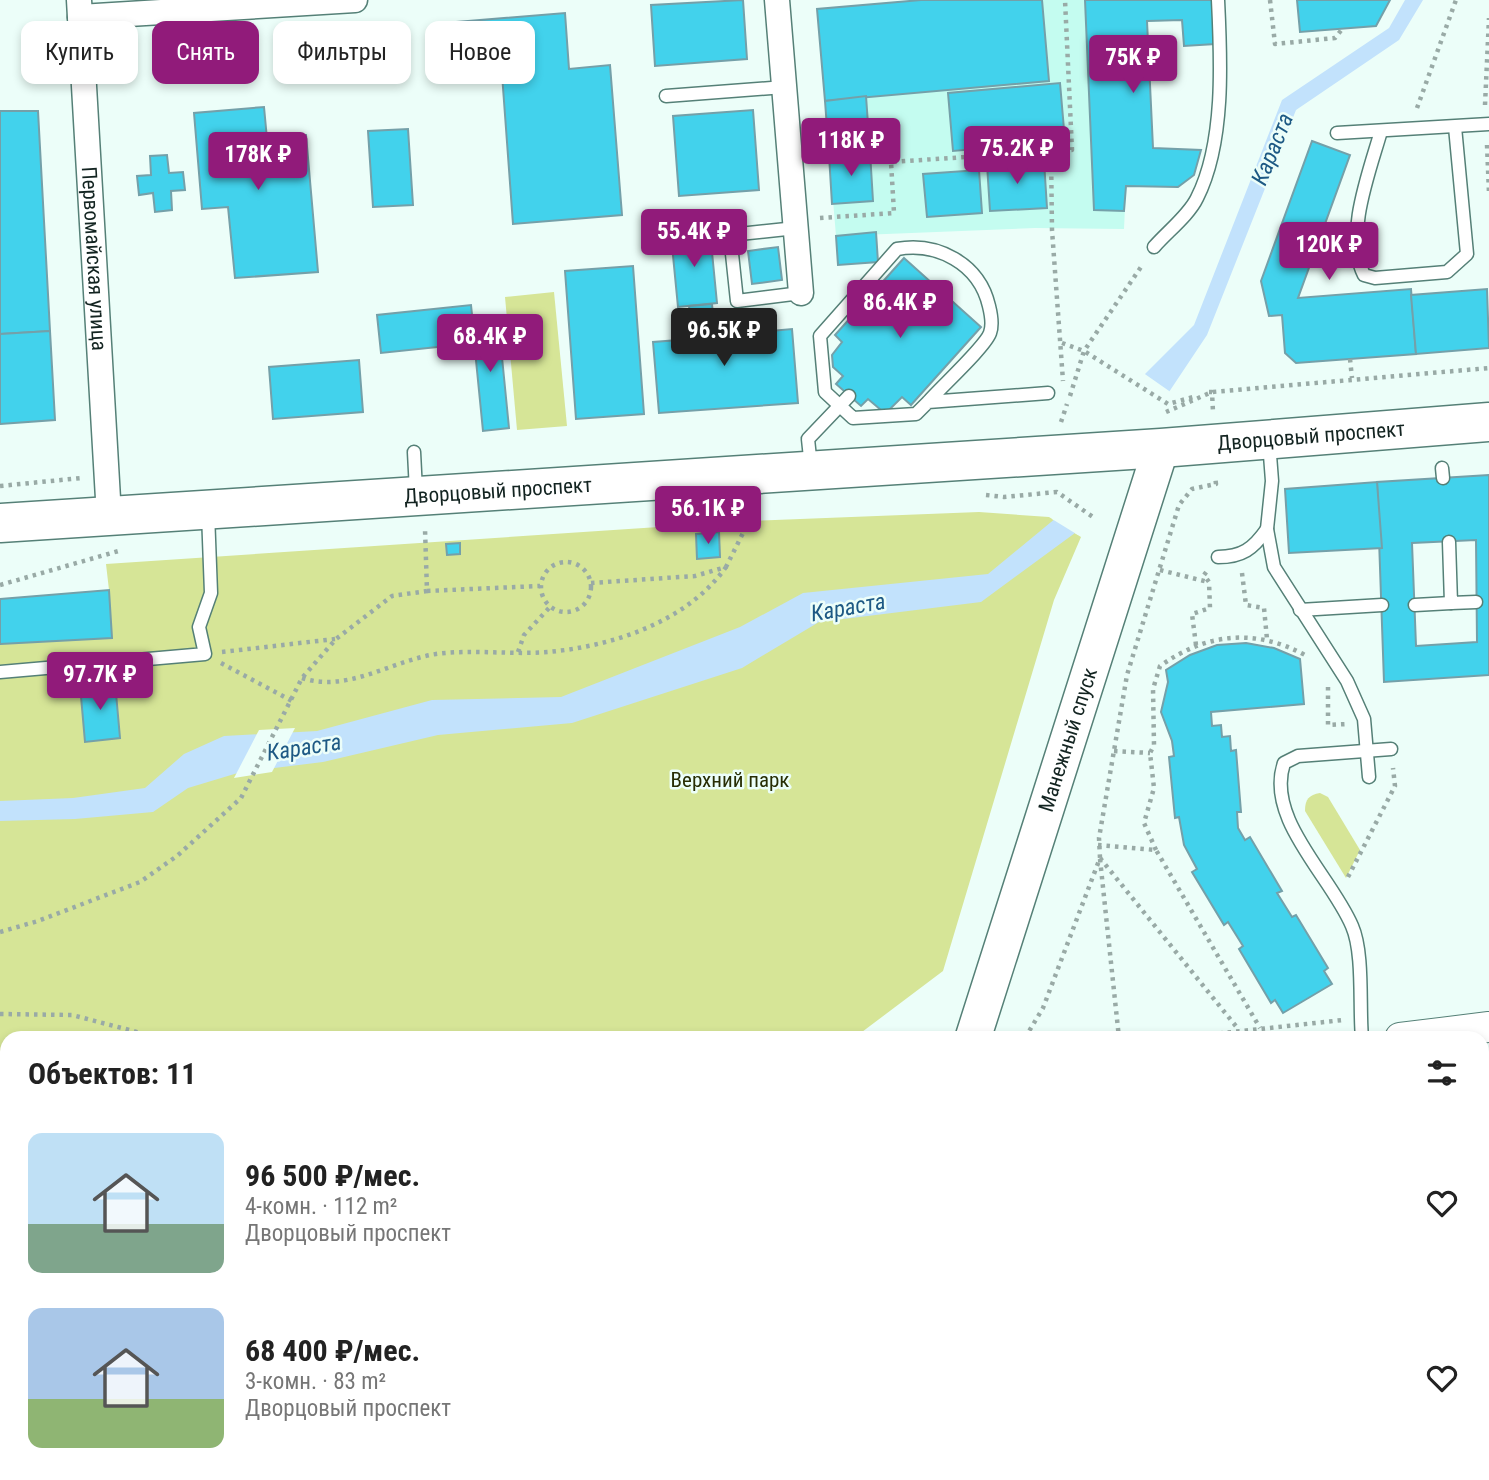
<!DOCTYPE html>
<html lang="ru">
<head>
<meta charset="utf-8">
<style>
  :root { --surface:#fff; --page:#f6f6f6; --text:#222; --muted:#767676; --accent:#911b7a }
  body { margin:0; font-family:"Roboto Condensed",sans-serif; background:var(--page); color:var(--text); height:100vh; display:flex; flex-direction:column; font-size:26px; white-space:nowrap }
  * { box-sizing:border-box; margin:0 }
  p { font-size:23px; color:var(--muted) }
  .icon { flex:none; width:38px; height:38px; fill:none; stroke:currentColor; stroke-width:2; stroke-linecap:round; stroke-linejoin:round }
  .map { position:relative; flex:1; overflow:hidden }
  .side { position:absolute; left:0px; top:1031px; width:1489px; height:450px; display:flex; flex-direction:column; background:var(--surface); border-radius:21px 21px 0 0; box-shadow:0 4px 10px #0003 }
  .side>* { flex:none }
  .top-card { position:absolute; left:21px; top:21px; width:700px; height:63px; display:flex; gap:14px }
  .price { position:absolute; translate:-50% -60px; padding:0 16px; border-radius:7px; background:var(--accent); color:#fff; font-size:23px; line-height:46px; filter:drop-shadow(0 2px 4px #0008) }
  .price::after { content:''; position:absolute; left:50%; top:42px; width:21px; height:16px; margin-left:-10px; background:inherit; clip-path:polygon(0 0,100% 0,50% 100%) }
  .price.on { background:#222; color:#fff }
  ul { padding:0; list-style:none }
  li { display:flex; align-items:center; gap:21px; height:175px; padding:0 28px }
  li span { display:grid; place-items:center; flex:none; width:196px; height:140px; border-radius:14px; color:#555 }
  li>.icon { margin-inline-start:auto }
  span .icon { width:84px; height:84px; fill:#fffc; stroke-width:1 }
  li b { font-size:30px }
  h2 { display:flex; justify-content:space-between; align-items:center; height:84px; padding:0 28px; font-size:30px }
  .chip { padding:0 24px; border-radius:14px; background:var(--surface); box-shadow:0 4px 10px #0003; font-size:24px; line-height:63px }
  .chip.on { background:var(--accent); color:#fff }
  .map>svg:first-child { display:block }
  .built { fill:#c4fcf0 }
  .green { fill:#d6e597 }
  .water { fill:#c2e2fc }
  .pier { fill:#ecfef9 }
  .building { fill:#42d2ec; stroke:#74a0a9; stroke-width:2; fill-rule:evenodd }
  .lines { fill:none; stroke-linecap:round; stroke-linejoin:round }
  .service-casing { stroke:#558077; stroke-width:15 }
  .minor-casing { stroke:#558077; stroke-width:27 }
  .tertiary-casing { stroke:#558077; stroke-width:32 }
  .secondary-casing { stroke:#558077; stroke-width:38 }
  .primary-casing { stroke:#558077; stroke-width:41 }
  .path { stroke:#99aaa6; stroke-width:4.5; stroke-dasharray:3.5 5; stroke-linecap:butt }
  .service { stroke:#fff; stroke-width:12 }
  .minor { stroke:#fff; stroke-width:24 }
  .tertiary { stroke:#fff; stroke-width:30 }
  .secondary { stroke:#fff; stroke-width:35 }
  .primary { stroke:#fff; stroke-width:38 }
  .labels { text-anchor:middle; stroke-width:5; stroke-linejoin:round; paint-order:stroke }
  .street-label { font-size:21px; fill:#132421; stroke:#ecfef9 }
  .park-label { font-size:21px; fill:#272d03; stroke:#ecfef9 }
  .water-label { font-size:23px; font-style:italic; fill:#1d5984; stroke:#ecfef9 }
</style>
</head>
<body>
<div class="map">
<svg width="1489" height="1480" viewBox="0 0 1489 1480">
  <rect width="100%" height="100%" fill="#ecfef9"/>
  <g class="built">
    <path d="M921,0H1212L1215,44L1184,46L1182,20L1147,22L1153,148L1201,150L1194,175L1178,187L1126,186L1124,229L1035,228L836,236L817,9Z"/>
    <path d="M1489,1130V1480H1428L1427,1474H1482V1131Z"/>
  </g>
  <g class="green">
    <path d="M554,292L567,426L517,430L505,297Z"/>
    <path d="M979,512L1049,517L1081,537L1054,600L943,971L854,1038H7V1062L0,1059V599L109,590L106,564L749,521Z"/>
    <path d="M1320,793L1328,797L1360,850L1346,878L1305,811C1305,799 1309,795 1320,793Z"/>
    <path d="M379,1474H795L794,1480H373Z"/>
  </g>
  <path class="water" d="M1405,0H1423L1399,40L1296,110L1207,335L1075,533L981,602L819,622L742,668L572,723L438,735L323,762L241,772L188,788L153,812L75,819L0,821V801L73,798L145,788L184,754L224,736L317,731L432,700L561,697L740,627L803,593L988,574L1062,513L1143,376L1194,325L1282,100L1389,28Z"/>
  <g class="pier">
    <path d="M1142,372L1172,393L1078,535L1052,519Z"/>
    <path d="M295,728L272,772L234,778L259,730Z"/>
  </g>
  <g class="building">
    <path d="M743,0L747,59L655,66L651,5Z"/>
    <path d="M921,0H1042L1049,81L825,101L817,9Z"/>
    <path d="M1085,0H1212L1215,44L1184,46L1182,20L1147,21L1153,148L1201,150L1194,175L1178,187L1126,186L1124,211L1094,210Z"/>
    <path d="M1297,0H1390L1376,26L1300,32Z"/>
    <path d="M565,13L569,69L610,65L622,215L513,224L502,74L461,77L457,22Z"/>
    <path d="M1060,83L1065,141L953,151L948,93Z"/>
    <path d="M866,96L870,152L829,155L825,101Z"/>
    <path d="M264,107L267,139L306,135L318,272L235,278L228,207L202,209L194,113Z"/>
    <path d="M753,110L759,190L679,196L673,116Z"/>
    <path d="M0,111H38L50,331L0,334Z"/>
    <path d="M408,129L413,205L373,207L368,131Z"/>
    <path d="M1312,141L1350,155L1298,298L1411,289L1416,354L1296,363L1285,353L1282,315L1269,316L1261,281Z"/>
    <path d="M870,152L873,201L832,204L829,155Z"/>
    <path d="M167,155L169,173L183,172L185,190L171,191L172,210L155,212L153,193L139,195L137,176L151,175L150,156Z"/>
    <path d="M1044,161L1047,208L990,211L987,164Z"/>
    <path d="M979,170L982,213L927,217L923,174Z"/>
    <path d="M710,232L717,303L678,307L671,235Z"/>
    <path d="M876,232L878,262L838,265L836,236Z"/>
    <path d="M778,247L782,280L752,284L748,251Z"/>
    <path d="M904,258L981,327L911,405L902,397L889,410H881L868,399L861,406L836,384L843,376L833,367L832,355L842,342L835,335Z"/>
    <path d="M633,266L644,414L576,419L565,271Z"/>
    <path d="M1487,289L1489,348L1416,354L1411,295Z"/>
    <path d="M712,304L715,336L792,329L798,403L659,413L653,342L692,339L689,306Z"/>
    <path d="M471,305L475,343L381,353L377,315Z"/>
    <path d="M498,317L509,428L483,431L472,320Z"/>
    <path d="M50,331L55,420L0,424V334Z"/>
    <path d="M359,360L363,412L273,419L269,367Z"/>
    <path d="M1489,475V675L1384,682L1377,482ZM1476,540L1477,642L1416,646L1412,543Z"/>
    <path d="M1377,482L1382,548L1289,553L1285,489Z"/>
    <path d="M719,532L720,557L697,559L696,534Z"/>
    <path d="M460,543V554L447,555L446,544Z"/>
    <path d="M109,590L112,638L0,644V599Z"/>
    <path d="M1246,643L1274,648L1300,659L1304,704L1211,712L1212,726L1221,725L1222,737L1230,736L1231,751L1236,750L1241,812H1237L1238,828L1245,840L1250,837L1282,891L1277,893L1292,917L1296,915L1328,968L1324,971L1332,984L1283,1013L1275,1000L1271,1003L1239,949L1243,946L1228,922L1224,925L1192,872L1197,869L1184,845L1179,817L1175,818L1169,757L1174,756L1172,741L1161,712L1168,682L1166,670L1190,655L1217,645Z"/>
    <path d="M115,682L120,738L85,742L80,685Z"/>
    <path d="M1489,1130V1370L1482,1371V1131Z"/>
    <path d="M0,1201L7,1202V1258H0Z"/>
    <path d="M1488,1420L1489,1480H1448V1474H1482V1421Z"/>
    <path d="M94,1474H164V1480H93Z"/>
    <path d="M461,1474H670V1478L686,1480H460Z"/>
    <path d="M1264,1474H1333L1334,1476L1265,1480Z"/>
  </g>
  <g class="lines">
    <g class="service-casing">
      <g id="service">
        <path d="M666,96L784,87"/>
        <path d="M1381,131C1370,170 1344,236 1364,275L1375,278L1447,272L1467,254L1455,127"/>
        <path d="M1337,133L1489,124"/>
        <path d="M796,228L730,235L737,301L801,293"/>
        <path d="M1154,247C1167,232 1189,215 1197,198C1225,143 1221,60 1218,0"/>
        <path d="M928,402C940,388 985,347 990,333C993,325 991,314 989,306C979,263 937,242 897,249L820,336L825,392L853,418L916,414L928,402L1048,393"/>
        <path d="M1269,442L1272,481L1267,529L1274,567L1347,681L1364,719L1369,777"/>
        <path d="M414,452L416,491"/>
        <path d="M811,467L808,439L849,396"/>
        <path d="M1442,468L1443,478"/>
        <path d="M1449,542L1451,603L1476,602"/>
        <path d="M1218,557C1242,557 1253,549 1267,529"/>
        <path d="M1415,605L1451,603"/>
        <path d="M1300,610L1382,605"/>
        <path d="M0,672L205,654L199,627L211,593L208,513"/>
        <path d="M1362,1038C1359,1007 1364,953 1352,926C1331,876 1265,819 1284,763L1298,756L1391,749"/>
        <path d="M0,1179H7"/>
        <path d="M1243,1474L1244,1480"/>
        <path d="M978,1480V1474"/>
      </g>
    </g>
    <g class="minor-casing">
      <g id="minor">
        <path id="s1" d="M79,0L109,516"/>
        <path d="M777,0L801,293"/>
        <path d="M80,17L355,0"/>
        <path d="M838,1480V1474"/>
      </g>
    </g>
    <g class="tertiary-casing">
      <g id="tertiary">
        <path d="M1400,1038L1489,1027"/>
        <path d="M1391,1474V1480"/>
      </g>
    </g>
    <g class="secondary-casing">
      <g id="secondary">
        <path id="s2" d="M973,1038L1161,448"/>
        <path d="M291,1480L299,1474"/>
      </g>
    </g>
    <g class="primary-casing">
      <g id="primary">
        <path id="s3" d="M0,523L1161,448L1489,422"/>
      </g>
    </g>
    <g class="path">
      <path d="M1270,0L1275,44L1335,38L1343,28"/>
      <path d="M1485,105L1489,18"/>
      <path d="M1417,108L1456,0"/>
      <path d="M1487,145L1489,193"/>
      <path d="M1051,151L1052,230L1063,381"/>
      <path d="M820,218L894,213L891,162L1072,150L1065,0"/>
      <path d="M1062,343L1084,351L1168,404L1197,396"/>
      <path d="M1350,359L1352,378"/>
      <path d="M1209,392H1212L1213,412"/>
      <path d="M1070,396L1084,351L1143,264"/>
      <path d="M1166,412L1212,392L1489,368"/>
      <path d="M1061,422L1067,404"/>
      <path d="M0,486L81,478"/>
      <path d="M986,495L1004,497L1057,492L1093,517"/>
      <circle cx="566" cy="587" r="25"/>
      <path d="M1160,570L1208,582"/>
      <path d="M1242,573L1246,605L1264,608L1267,639"/>
      <path d="M591,583L695,576L726,567L749,521L747,507"/>
      <path d="M0,585L122,550"/>
      <path d="M427,591L540,586"/>
      <path d="M1196,645L1192,614L1210,608L1209,582L1204,575L1207,571"/>
      <path d="M222,652L335,639"/>
      <path d="M518,652L524,635L550,607"/>
      <path d="M221,663L292,701"/>
      <path d="M302,678C347,693 391,661 436,654C473,649 511,655 548,652C613,646 687,622 726,567"/>
      <path d="M1328,687V725L1347,724"/>
      <path d="M1114,751L1150,753"/>
      <path d="M1098,845L1156,850L1260,1028"/>
      <path d="M1156,850L1144,823L1154,788L1150,753L1154,745L1153,689L1160,666C1207,633 1254,628 1305,655"/>
      <path d="M1100,858L1239,1030"/>
      <path d="M1100,859L1119,1038"/>
      <path d="M1348,877L1395,786L1393,768"/>
      <path d="M0,932L38,921L140,882L177,856L241,798L302,678L336,639L392,596L427,591L425,529"/>
      <path d="M0,1014L72,1015L160,1038"/>
      <path d="M1025,1038L1043,1008L1100,858L1099,838L1127,675L1179,505L1192,489L1216,484L1215,476"/>
      <path d="M1177,1038L1343,1020"/>
      <path d="M353,1480L360,1474"/>
      <path d="M457,1480V1474"/>
    </g>
    <use href="#service" class="service"/>
    <use href="#minor" class="minor"/>
    <use href="#tertiary" class="tertiary"/>
    <use href="#secondary" class="secondary"/>
    <use href="#primary" class="primary"/>
  </g>
  <g class="labels">
    <g class="street-label">
      <text dy="7" stroke="none"><textPath href="#s1" startOffset="259">Первомайская улица</textPath></text>
      <text dy="7" stroke="none"><textPath href="#s3" startOffset="1314">Дворцовый проспект</textPath></text>
      <text dy="7" stroke="none"><textPath href="#s3" startOffset="499">Дворцовый проспект</textPath></text>
      <text dy="7" stroke="none"><textPath href="#s2" startOffset="313">Манежный спуск</textPath></text>
    </g>
    <g class="park-label">
      <text x="730" y="787">Верхний парк</text>
    </g>
    <g class="water-label">
      <text transform="translate(1272 149) rotate(-68)" y="8">Караста</text>
      <text transform="translate(848 607) rotate(-10)" y="8">Караста</text>
      <text transform="translate(304 747) rotate(-9)" y="8">Караста</text>
    </g>
  </g>
</svg>
<b class="price" style="left:1133px;top:95px">75K ₽</b>
<b class="price" style="left:851px;top:178px">118K ₽</b>
<b class="price" style="left:1017px;top:186px">75.2K ₽</b>
<b class="price" style="left:258px;top:192px">178K ₽</b>
<b class="price" style="left:694px;top:269px">55.4K ₽</b>
<b class="price" style="left:1329px;top:282px">120K ₽</b>
<b class="price" style="left:900px;top:340px">86.4K ₽</b>
<b class="price on" style="left:724px;top:368px">96.5K ₽</b>
<b class="price" style="left:490px;top:374px">68.4K ₽</b>
<b class="price" style="left:708px;top:546px">56.1K ₽</b>
<b class="price" style="left:100px;top:712px">97.7K ₽</b>
<div class="top-card">
<a class="chip">Купить</a>
<a class="chip on">Снять</a>
<a class="chip">Фильтры</a>
<a class="chip">Новое</a>
</div>
<section class="side">
<h2>Объектов: 11<svg class="icon" aria-label="filters" viewBox="0 0 24 24"><path d="M4 7h16M4 17h16"/><circle cx="9" cy="7" r="2"/><circle cx="15" cy="17" r="2"/></svg></h2>
<ul>
<li><span style="background:linear-gradient(#bfe0f5 65%,#7fa58c 0)"><svg class="icon" aria-label="home" viewBox="0 0 24 24"><path d="M3 11l9-7 9 7M6 9v11h12V9"/></svg></span><div><b>96 500 ₽/мес.</b><p>4-комн. · 112 m²</p><p>Дворцовый проспект</p></div><svg class="icon" aria-label="heart" viewBox="0 0 24 24"><path d="M12 20l-8-8c-3-5 5-10 8-4 3-6 11-1 8 4z"/></svg></li>
<li><span style="background:linear-gradient(#a9c7e8 65%,#8fb573 0)"><svg class="icon" aria-label="home" viewBox="0 0 24 24"><path d="M3 11l9-7 9 7M6 9v11h12V9"/></svg></span><div><b>68 400 ₽/мес.</b><p>3-комн. · 83 m²</p><p>Дворцовый проспект</p></div><svg class="icon" aria-label="heart" viewBox="0 0 24 24"><path d="M12 20l-8-8c-3-5 5-10 8-4 3-6 11-1 8 4z"/></svg></li>
</ul>
</section>
</div>
</body>
</html>
